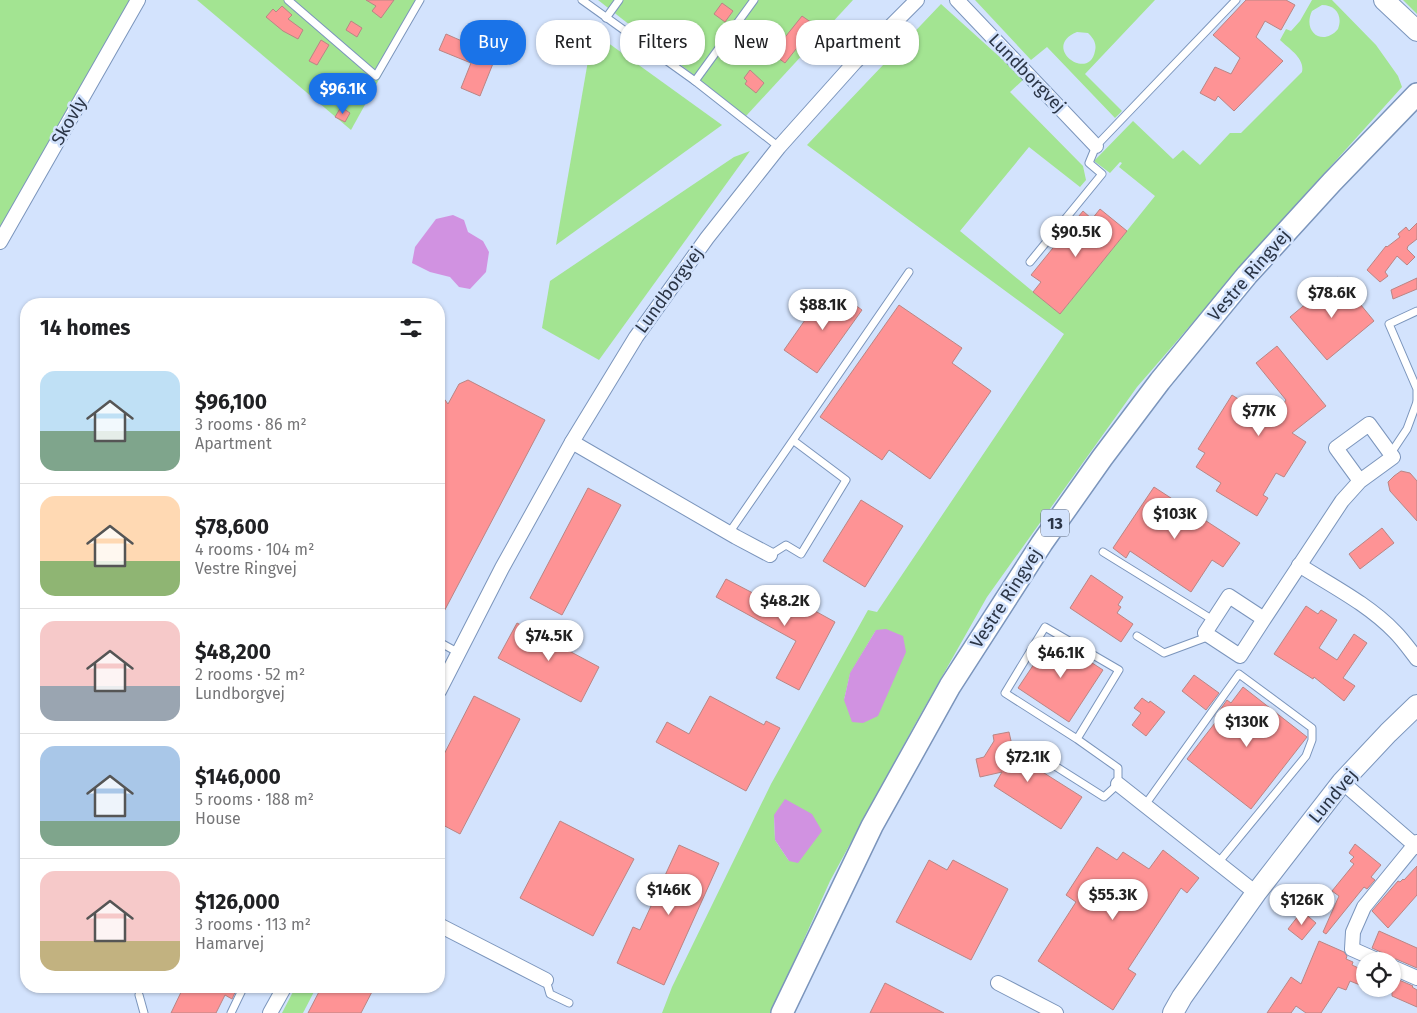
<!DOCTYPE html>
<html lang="en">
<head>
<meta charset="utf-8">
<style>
  :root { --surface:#fff; --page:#f6f6f6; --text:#202124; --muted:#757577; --line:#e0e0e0; --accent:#1a73e8 }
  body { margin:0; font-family:"Fira Sans",sans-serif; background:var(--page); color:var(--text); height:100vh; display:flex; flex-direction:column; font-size:19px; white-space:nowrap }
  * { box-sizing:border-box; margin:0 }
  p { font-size:16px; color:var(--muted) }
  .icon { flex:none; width:28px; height:28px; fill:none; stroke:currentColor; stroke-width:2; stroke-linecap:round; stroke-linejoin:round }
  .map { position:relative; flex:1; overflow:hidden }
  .panel { position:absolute; left:20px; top:298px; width:425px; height:695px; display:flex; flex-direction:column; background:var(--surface); border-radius:20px; box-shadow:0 1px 4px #0004 }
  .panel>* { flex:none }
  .top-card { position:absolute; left:460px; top:20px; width:475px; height:45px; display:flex; gap:10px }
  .fabs { position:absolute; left:1356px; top:952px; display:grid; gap:10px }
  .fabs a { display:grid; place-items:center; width:45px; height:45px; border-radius:50%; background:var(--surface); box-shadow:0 1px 4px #0004; font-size:25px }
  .price { position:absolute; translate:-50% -42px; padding:0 11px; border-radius:18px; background:#fff; color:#222; font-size:16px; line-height:32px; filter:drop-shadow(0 1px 2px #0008) }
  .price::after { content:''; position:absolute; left:50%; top:30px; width:15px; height:11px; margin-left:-8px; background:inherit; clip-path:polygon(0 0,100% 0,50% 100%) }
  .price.active { background:var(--accent); color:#fff }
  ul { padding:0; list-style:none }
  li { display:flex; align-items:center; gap:15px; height:125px; padding:0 20px }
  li+li { border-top:1px solid var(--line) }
  li span { display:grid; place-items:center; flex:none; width:140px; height:100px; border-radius:15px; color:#555 }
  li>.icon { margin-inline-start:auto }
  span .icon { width:60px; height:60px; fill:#fffc; stroke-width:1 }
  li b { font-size:21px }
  h2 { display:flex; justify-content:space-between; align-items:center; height:60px; padding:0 20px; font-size:21px }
  .chip { padding:0 18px; border-radius:20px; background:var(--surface); box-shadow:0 1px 4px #0004; font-size:18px; line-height:45px }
  .chip.active { background:var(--accent); color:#fff }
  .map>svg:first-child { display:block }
  .green { fill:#a3e492; fill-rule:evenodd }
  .water { fill:#d192e1 }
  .building { fill:#fe9395; stroke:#ba8584 }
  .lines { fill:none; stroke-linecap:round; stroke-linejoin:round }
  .lane-casing { stroke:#7b95bc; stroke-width:9 }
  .street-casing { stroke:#7b95bc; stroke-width:16 }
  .secondary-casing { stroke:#7b95bc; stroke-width:22 }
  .primary-casing { stroke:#7b95bc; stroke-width:24 }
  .lane { stroke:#fff; stroke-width:7 }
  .street { stroke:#fff; stroke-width:14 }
  .secondary { stroke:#fff; stroke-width:20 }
  .primary { stroke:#fff; stroke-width:21 }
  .labels { text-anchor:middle; stroke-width:5; stroke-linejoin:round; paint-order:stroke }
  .shield { fill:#d3e3fd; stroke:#5d697d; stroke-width:1 }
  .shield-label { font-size:16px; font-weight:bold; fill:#2b3546 }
  .street-label { font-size:18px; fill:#2b3546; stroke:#d3e3fd }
</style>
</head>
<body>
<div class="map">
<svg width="1417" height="1013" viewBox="0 0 1417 1013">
  <rect width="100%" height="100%" fill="#d3e3fd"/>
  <g class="green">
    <path d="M0,0H132L0,227Z"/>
    <path d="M197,0H423L351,130Z"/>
    <path d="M598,0H853L746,116Z"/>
    <path d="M975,0H1155L1085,74L1122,111L1115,118L1047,47L1031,60ZM1077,32L1088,33C1093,38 1097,43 1095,51C1089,83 1040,47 1077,32Z"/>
    <path d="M1312,0H1332L1376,45L1398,76L1402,87L1267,237L1137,387L987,597L914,726L830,881L771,1013H662L672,987L771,784L868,610L877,612L1064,334L807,145L941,4L1024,79L1010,92L1083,166L1086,180L1080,187L1029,147L960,231L1060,314L1155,196L1119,167L1122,163L1120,162L1110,173L1094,161L1133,121L1173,159L1183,150L1200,165L1230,133H1241L1302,72C1305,58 1289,49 1280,40L1286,29L1291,31L1300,21ZM1322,5C1336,5 1343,16 1338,29C1323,47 1302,32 1312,11ZM876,630L844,700L850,674ZM774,815L789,861L775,840Z"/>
    <path d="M1403,0H1417V14Z"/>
    <path d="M593,32L722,125L556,245Z"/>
    <path d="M750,151L599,360L542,328L550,281L734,157Z"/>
    <path d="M296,986H317L303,1013H282Z"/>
  </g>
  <g class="water">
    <path d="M453,215L464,220L468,232L483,241L489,252L486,272L470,289L459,287L450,277L430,272L412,263L415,247L436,219Z"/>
    <path d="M886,629L903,636L906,652L878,716L863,723L852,722L844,700L850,673L876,630Z"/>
    <path d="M785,799L812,814L822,831L798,863L789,861L775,840L774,815Z"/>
  </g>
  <g class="building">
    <path d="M366,0H394L381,18L372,11L376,6Z"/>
    <path d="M1246,0H1286L1295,5L1281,30L1265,21L1256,37L1283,61L1234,111L1218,96L1215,101L1200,93L1215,67L1231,74L1240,58L1213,35Z"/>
    <path d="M722,3L733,11L725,22L714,14Z"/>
    <path d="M282,6L292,15L288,19L303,30L298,39L283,31L266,17L273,9L276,12Z"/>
    <path d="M802,16L815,25L785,63L771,53L781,40L782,41Z"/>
    <path d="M351,21L362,28L357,37L346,30Z"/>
    <path d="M446,34L496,56L480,96L461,88L471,63L439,50Z"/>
    <path d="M321,40L329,45L317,65L309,61Z"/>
    <path d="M750,70L764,83L756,93L745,84L747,81L744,78Z"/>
    <path d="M341,107L350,113L345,122L335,117Z"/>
    <path d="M1100,209L1127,231L1060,314L1033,292L1041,282L1031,275L1083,211L1092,219Z"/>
    <path d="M1417,223V239L1408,246L1407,249L1415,257L1407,265L1397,256L1385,272L1388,276L1380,282L1367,270L1386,246L1387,247L1400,237L1398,234L1406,227L1409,231Z"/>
    <path d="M1338,277L1374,321L1327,360L1290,317Z"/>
    <path d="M1417,278V289L1393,299L1391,290Z"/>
    <path d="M824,293L838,303L843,296L862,310L817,373L784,350Z"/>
    <path d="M899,305L962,348L952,363L991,391L930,479L889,450L882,460L820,417Z"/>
    <path d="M1277,346L1326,406L1292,433L1306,442L1284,477L1276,473L1263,495L1268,498L1257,516L1216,491L1221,483L1196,467L1205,453L1198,449L1232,395L1273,421L1286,400L1256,363Z"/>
    <path d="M468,380L545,420L439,621V392L448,404L459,384Z"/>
    <path d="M1401,471L1410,473L1417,481V521L1390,491L1388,482L1394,476Z"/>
    <path d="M1154,487L1240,543L1223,567L1212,560L1191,592L1130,551L1126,558L1113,548Z"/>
    <path d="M588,488L621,505L562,615L530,598Z"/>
    <path d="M861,500L903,526L865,587L823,561Z"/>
    <path d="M1382,528L1394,543L1360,569L1349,554Z"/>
    <path d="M1091,575L1123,597L1118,605L1121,607L1117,613L1133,624L1121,642L1070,608Z"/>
    <path d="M726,579L770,602L777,590L835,622L799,690L776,678L796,641L716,597Z"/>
    <path d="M1306,606L1318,614L1321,610L1337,620L1319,648L1337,660L1354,634L1367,643L1343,678L1355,686L1344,701L1314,677L1313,679L1274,654Z"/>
    <path d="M517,623L599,667L581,702L498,658Z"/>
    <path d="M1052,637L1103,670L1069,722L1018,688Z"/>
    <path d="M1194,675L1219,693L1206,710L1182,691Z"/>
    <path d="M1243,687L1307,737L1251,809L1187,759L1218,719L1215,717L1227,700L1231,703Z"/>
    <path d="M474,696L520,719L460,834L439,823V764Z"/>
    <path d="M710,696L764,725L766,721L780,728L746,791L656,742L667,722L689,734Z"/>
    <path d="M1142,698L1149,703L1150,701L1165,712L1146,736L1132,725L1141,713L1134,708Z"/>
    <path d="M1009,732L1014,754L1082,797L1061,829L994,786L1002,772L980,777L976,759L984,757L994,741L993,735Z"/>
    <path d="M560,821L634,859L593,936L520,898Z"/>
    <path d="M1355,844L1381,865L1371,877L1375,880L1367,889L1364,887L1326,934L1323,932L1339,896L1332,891L1354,864L1350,861L1354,857L1349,853Z"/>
    <path d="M679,845L719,863L664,985L617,963L633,927L640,930Z"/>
    <path d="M1097,847L1117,860L1123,852L1149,869L1163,850L1199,878L1187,893L1181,888L1128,969L1136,974L1113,1010L1038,961L1076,902L1066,895Z"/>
    <path d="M929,860L947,870L953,860L1008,889L971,960L896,922Z"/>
    <path d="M1417,866V895L1388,928L1372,911L1398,881L1400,882L1403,879L1404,880Z"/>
    <path d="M1302,911L1316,923L1302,940L1288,929Z"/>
    <path d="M1379,931L1417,948V968L1396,959L1388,960L1383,953L1372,948Z"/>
    <path d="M1319,941L1344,952L1347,956L1346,959L1353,962L1352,965L1365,971V987L1350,981L1346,990L1338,987L1321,1013H1306L1296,1006L1291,1013H1267L1291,977L1301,984Z"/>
    <path d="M1392,977L1413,986L1412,987L1417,990V1007L1392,996Z"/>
    <path d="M885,983L944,1013H870Z"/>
    <path d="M184,986H238L232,999L225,995L216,1013H171Z"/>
    <path d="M322,986H375L361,1013H308Z"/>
  </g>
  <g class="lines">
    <g class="lane-casing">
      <g id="lane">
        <path d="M288,0L376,76L420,0"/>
        <path d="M582,0L695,81L779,147"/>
        <path d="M606,18L619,0"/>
        <path d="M695,81L754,0"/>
        <path d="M1030,262L1102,174L1089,163L1096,146L1236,0"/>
        <path d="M1417,311L1389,324L1417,389V401"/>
        <path d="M1391,453L1407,429L1417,402"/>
        <path d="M729,533L909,272"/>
        <path d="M1103,552L1213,620"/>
        <path d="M770,555L786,545L801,554L846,480L794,441"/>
        <path d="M1137,636L1164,653L1210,636"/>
        <path d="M439,642L459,653"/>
        <path d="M1025,747L1104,797L1118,784V768L1077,739L1005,693L1045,627L1119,670L1077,739"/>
        <path d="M1145,805L1239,674L1312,728V740L1306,756L1218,863"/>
        <path d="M546,980L550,994L569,1003"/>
        <path d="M139,995L144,1013"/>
        <path d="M231,1013L244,986"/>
      </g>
    </g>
    <g class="street-casing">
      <g id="street">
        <path d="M957,0L1096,146"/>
        <path d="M0,242L138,0"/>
        <path d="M572,442L736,537L770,555"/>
        <path d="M1299,565C1332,586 1368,604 1395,632C1403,640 1410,650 1417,659"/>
        <path d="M1264,619L1240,656L1205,633L1229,596L1264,619L1342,501L1360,481L1393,457L1369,424L1336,448L1360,481"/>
        <path d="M439,691L502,568L572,442L636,337L707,238L779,147L855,62L917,0"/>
        <path d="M1342,782L1417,847"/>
        <path d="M1118,784L1256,893"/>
        <path d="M439,925L546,980"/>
        <path d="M1379,961L1352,949L1353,932L1364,907L1417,842"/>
        <path d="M1392,967L1417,978"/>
        <path d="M998,983L1056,1013"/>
        <path d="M270,1013L285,986"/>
      </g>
    </g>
    <g class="secondary-casing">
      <g id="secondary">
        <path d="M1384,0L1417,31"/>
        <path d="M1173,1013L1182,997L1256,893L1342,782L1388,733L1417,705"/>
      </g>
    </g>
    <g class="primary-casing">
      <path id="primary" d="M782,1013L872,826L950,686L1042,543L1102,458L1160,381L1247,275L1332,182L1417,94"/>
    </g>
    <use href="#lane" class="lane"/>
    <use href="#street" class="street"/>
    <use href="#secondary" class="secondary"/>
    <use href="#primary" class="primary"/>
  </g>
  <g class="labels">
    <rect class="shield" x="1041" y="509.5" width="28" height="27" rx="4"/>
    <g class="shield-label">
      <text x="1055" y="529">13</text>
    </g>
    <g class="street-label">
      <text transform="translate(1027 73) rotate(46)" y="6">Lundborgvej</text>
      <text transform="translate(69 121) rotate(-60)" y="6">Skovly</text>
      <text transform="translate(1249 275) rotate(-49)" y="6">Vestre Ringvej</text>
      <text transform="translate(669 290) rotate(-54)" y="6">Lundborgvej</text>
      <text transform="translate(1006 598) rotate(-57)" y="6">Vestre Ringvej</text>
      <text transform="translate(1333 796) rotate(-50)" y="6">Lundvej</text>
    </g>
  </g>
</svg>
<div class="fabs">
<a><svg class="icon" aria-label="locate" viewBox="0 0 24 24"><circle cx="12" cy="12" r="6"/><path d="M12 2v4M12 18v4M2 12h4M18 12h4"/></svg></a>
</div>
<b class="price active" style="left:343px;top:115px">$96.1K</b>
<b class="price" style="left:1076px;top:258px">$90.5K</b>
<b class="price" style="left:1332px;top:319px">$78.6K</b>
<b class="price" style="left:823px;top:331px">$88.1K</b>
<b class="price" style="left:1259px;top:437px">$77K</b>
<b class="price" style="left:1175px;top:540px">$103K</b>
<b class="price" style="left:785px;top:627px">$48.2K</b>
<b class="price" style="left:549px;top:662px">$74.5K</b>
<b class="price" style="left:1061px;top:679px">$46.1K</b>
<b class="price" style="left:1247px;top:748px">$130K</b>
<b class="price" style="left:1028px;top:783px">$72.1K</b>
<b class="price" style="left:669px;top:916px">$146K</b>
<b class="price" style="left:1113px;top:921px">$55.3K</b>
<b class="price" style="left:1302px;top:926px">$126K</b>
<div class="top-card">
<a class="chip active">Buy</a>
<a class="chip">Rent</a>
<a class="chip">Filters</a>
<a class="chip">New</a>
<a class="chip">Apartment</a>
</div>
<section class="panel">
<h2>14 homes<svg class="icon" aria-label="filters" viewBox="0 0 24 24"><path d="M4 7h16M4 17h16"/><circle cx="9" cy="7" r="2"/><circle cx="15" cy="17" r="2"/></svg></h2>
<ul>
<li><span style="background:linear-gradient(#bfe0f5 60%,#7fa58c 0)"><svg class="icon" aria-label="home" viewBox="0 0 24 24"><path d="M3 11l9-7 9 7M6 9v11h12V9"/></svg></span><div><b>$96,100</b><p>3 rooms · 86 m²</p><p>Apartment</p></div></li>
<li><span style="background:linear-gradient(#ffd9b3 65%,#8fb573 0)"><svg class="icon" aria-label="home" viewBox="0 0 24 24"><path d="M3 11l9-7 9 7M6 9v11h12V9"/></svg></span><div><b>$78,600</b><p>4 rooms · 104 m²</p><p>Vestre Ringvej</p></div></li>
<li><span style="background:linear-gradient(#f6c9c9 65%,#9aa5b1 0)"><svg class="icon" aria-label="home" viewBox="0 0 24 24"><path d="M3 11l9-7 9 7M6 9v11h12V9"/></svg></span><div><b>$48,200</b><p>2 rooms · 52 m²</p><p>Lundborgvej</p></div></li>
<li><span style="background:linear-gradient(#a9c7e8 75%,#7fa58c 0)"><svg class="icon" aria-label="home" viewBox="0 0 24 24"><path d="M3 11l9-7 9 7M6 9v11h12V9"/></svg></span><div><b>$146,000</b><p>5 rooms · 188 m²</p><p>House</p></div></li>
<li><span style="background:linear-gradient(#f6c9c9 70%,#c2b280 0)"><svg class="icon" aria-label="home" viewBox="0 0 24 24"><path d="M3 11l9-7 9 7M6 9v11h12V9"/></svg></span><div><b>$126,000</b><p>3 rooms · 113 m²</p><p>Hamarvej</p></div></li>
</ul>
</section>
</div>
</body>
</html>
